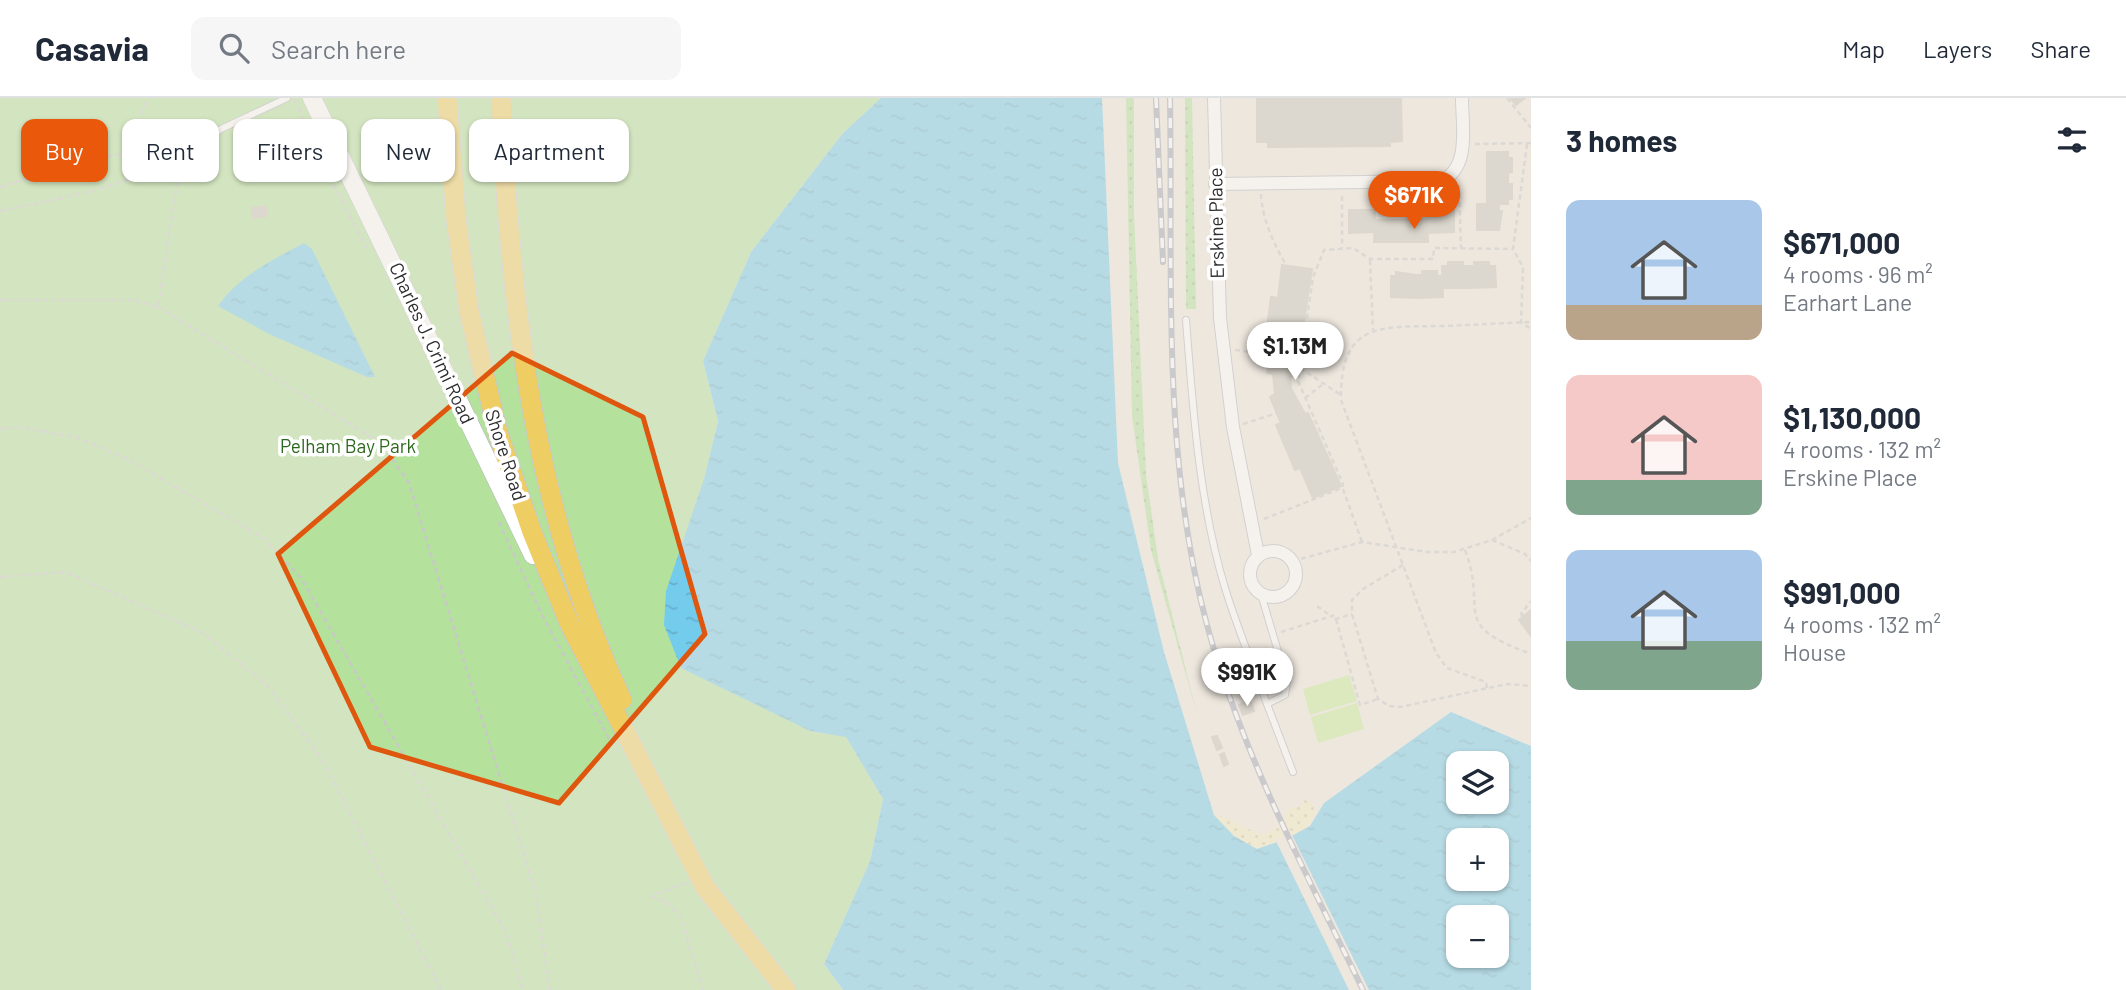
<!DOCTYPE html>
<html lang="en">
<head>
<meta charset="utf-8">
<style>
  :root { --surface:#fff; --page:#f6f6f7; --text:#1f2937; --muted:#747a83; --line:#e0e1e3; --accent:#ea580c }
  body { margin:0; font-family:Barlow,sans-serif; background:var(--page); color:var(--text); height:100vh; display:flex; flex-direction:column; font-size:26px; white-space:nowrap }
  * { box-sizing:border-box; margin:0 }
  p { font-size:23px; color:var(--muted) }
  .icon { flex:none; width:38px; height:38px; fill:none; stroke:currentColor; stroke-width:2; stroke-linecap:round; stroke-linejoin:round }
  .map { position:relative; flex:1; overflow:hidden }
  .panel { display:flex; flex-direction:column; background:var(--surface); width:595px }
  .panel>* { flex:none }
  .hud { position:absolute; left:21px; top:21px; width:665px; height:63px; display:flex; gap:14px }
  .tools { position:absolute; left:1446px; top:653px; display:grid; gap:14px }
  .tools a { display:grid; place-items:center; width:63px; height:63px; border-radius:14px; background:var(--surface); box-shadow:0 2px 5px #0004; font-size:35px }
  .price { position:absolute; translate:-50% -60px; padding:0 16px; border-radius:24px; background:#fff; color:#222; font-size:23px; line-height:46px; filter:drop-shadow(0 2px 4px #0008) }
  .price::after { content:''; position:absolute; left:50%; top:42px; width:21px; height:16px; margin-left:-10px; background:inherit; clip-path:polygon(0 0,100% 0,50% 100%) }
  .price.on { background:var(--accent); color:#fff }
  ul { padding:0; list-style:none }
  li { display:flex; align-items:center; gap:21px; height:175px; padding:0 35px }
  li span { display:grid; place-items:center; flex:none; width:196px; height:140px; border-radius:14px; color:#555 }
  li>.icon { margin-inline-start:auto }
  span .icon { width:84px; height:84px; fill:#fffc; stroke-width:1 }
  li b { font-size:30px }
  h2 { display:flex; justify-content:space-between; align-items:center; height:84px; padding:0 35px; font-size:30px }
  .chip { padding:0 24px; border-radius:14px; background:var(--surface); box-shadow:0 2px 5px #0004; font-size:24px; line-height:63px }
  .chip.on { background:var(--accent); color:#fff }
  header { display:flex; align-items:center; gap:42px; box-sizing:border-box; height:98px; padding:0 35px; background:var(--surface); border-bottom:2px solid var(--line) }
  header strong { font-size:33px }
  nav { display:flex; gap:38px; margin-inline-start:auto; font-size:24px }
  .search { width:490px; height:63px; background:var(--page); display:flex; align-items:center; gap:18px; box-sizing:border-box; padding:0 24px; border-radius:14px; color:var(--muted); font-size:26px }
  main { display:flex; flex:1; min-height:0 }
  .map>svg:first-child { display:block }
  .grass { fill:url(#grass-dots) }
  .sand { fill:url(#sand-dots) }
  .park { fill:#b4e29c }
  .pitch { fill:#c7e998 }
  .water { fill:url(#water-ripples); fill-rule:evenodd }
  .pier { fill:#ede7de }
  .building { fill:#c9c5bd; stroke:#c9c3b8; stroke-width:2 }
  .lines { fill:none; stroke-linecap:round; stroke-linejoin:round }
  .service-casing { stroke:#b2b5bf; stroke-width:8 }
  .minor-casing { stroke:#b2b5bf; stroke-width:14 }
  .secondary-casing { stroke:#b2b5bf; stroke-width:19 }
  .primary-casing { stroke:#c8c8c8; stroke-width:21 }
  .path { stroke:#c8c8c8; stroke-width:2.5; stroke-dasharray:5 3.5; stroke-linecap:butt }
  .service { stroke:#fff; stroke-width:6 }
  .minor { stroke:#fff; stroke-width:12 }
  .secondary { stroke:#fff; stroke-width:18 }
  .primary { stroke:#eece62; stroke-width:19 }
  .rail-casing { stroke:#a1a4b5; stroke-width:6 }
  .rail { stroke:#fff; stroke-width:3.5; stroke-dasharray:10; stroke-linecap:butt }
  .marked { fill:none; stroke:#df570e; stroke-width:5; stroke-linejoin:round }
  .labels { text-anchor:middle; stroke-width:7; stroke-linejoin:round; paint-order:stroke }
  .street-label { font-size:19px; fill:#2c2c2c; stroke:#fff }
  .park-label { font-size:19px; fill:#2c681c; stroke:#fff }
</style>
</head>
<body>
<header>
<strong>Casavia</strong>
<div class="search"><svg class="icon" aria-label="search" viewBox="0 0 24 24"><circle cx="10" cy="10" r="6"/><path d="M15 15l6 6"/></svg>Search here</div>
<nav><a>Map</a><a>Layers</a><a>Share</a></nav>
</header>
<main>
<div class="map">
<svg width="1531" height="892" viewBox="0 0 1531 892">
  <defs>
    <pattern id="grass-dots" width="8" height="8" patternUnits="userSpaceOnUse" patternTransform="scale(1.75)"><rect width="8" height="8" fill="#b4e29c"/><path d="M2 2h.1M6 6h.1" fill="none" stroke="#9bc287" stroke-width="1.8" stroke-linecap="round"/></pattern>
    <pattern id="sand-dots" width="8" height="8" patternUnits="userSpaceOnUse" patternTransform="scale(1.75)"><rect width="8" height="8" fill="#f1eac2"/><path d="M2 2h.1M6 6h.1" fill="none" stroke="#cfc9a7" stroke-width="1.8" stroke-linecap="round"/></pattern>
    <pattern id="water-ripples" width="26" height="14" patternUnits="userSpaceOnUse" patternTransform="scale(1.75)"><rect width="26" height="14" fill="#74cced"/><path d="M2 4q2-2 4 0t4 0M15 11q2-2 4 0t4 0" fill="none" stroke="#65afcb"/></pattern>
  </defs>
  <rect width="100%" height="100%" fill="#ede7de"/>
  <g class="grass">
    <path d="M1126,0H1134V117L1146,376L1158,461L1197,616L1151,452L1132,318Z"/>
    <path d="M1185,0H1192L1196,211H1186Z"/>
  </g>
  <path class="sand" d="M1305,702L1310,703L1316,714C1306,738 1281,743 1257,751L1234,738L1214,717C1233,720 1245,732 1263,737L1286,725L1284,719L1289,710L1299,709Z"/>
  <path class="park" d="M0,0H881L843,35L751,154L703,263L718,323L704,381L809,633L846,638L883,701L870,763L824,866L843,892H0Z"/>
  <g class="pitch">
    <path d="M1349,577L1357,603L1310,617L1303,591Z"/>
    <path d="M1357,605L1364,631L1318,645L1311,619Z"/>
  </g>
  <g class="water">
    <path d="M881,0H1102L1118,365L1164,554L1214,717L1234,738L1257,751L1286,741L1310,728L1324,705L1451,614L1531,648V892H843L824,866L870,763L883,701L846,639L810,633L681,570L664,527L666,493L704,381L718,323L703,263L751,154L843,35ZM1458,665H1496V704H1458ZM1458,742H1496V780H1458ZM1458,819H1496V858H1458Z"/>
    <path d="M304,145L312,151L375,279H367L269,236L218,208C239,178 272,162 304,145Z"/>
  </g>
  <path class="pier" d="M1291,735L1369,892H1349L1275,741Z"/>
  <g class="building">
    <path d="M1257,0H1401L1402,43L1390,44V48L1268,49V44H1257Z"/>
    <path d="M1510,0H1525L1516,7Z"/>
    <path d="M276,42L285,67L279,69L270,45Z"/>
    <path d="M1487,54H1508V60H1512V74L1508,75V80H1487Z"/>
    <path d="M1487,80H1508V86H1512V101H1508V106H1487Z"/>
    <path d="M1477,106H1499V113H1502L1499,132H1477Z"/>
    <path d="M266,109L267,118L253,120L252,110Z"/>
    <path d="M1349,112H1375L1374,134L1349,135Z"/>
    <path d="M1427,112H1454V134L1428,135Z"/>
    <path d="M1427,121L1428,144H1401V122Z"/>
    <path d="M1375,122H1401V144H1374Z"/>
    <path d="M1448,164H1463V168H1468L1469,190H1443L1442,168H1448Z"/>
    <path d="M1474,164H1489V168H1495L1496,189L1469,190L1468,168H1474Z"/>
    <path d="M1282,167L1312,171L1300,250H1296L1293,278L1290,279L1291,290L1305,316L1308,315L1341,388L1313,400L1300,370L1295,372L1276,327L1281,325L1270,299L1275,296L1273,276L1267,275L1271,247H1265L1271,199L1278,200Z"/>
    <path d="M1422,173H1437V178H1442L1443,199L1417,200V177H1422Z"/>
    <path d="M1396,174L1417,177V200L1391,199V178H1396Z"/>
    <path d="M1531,512V538L1519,522Z"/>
    <path d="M1250,602L1254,613L1243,617L1239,607Z"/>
    <path d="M1217,638L1222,650L1217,652L1212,639Z"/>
    <path d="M1224,655L1228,666L1224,668L1220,657Z"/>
  </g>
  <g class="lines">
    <g class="service-casing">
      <g id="service">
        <path d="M199,47L221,31L287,0"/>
        <path d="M1186,222C1193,312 1199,404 1225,490C1237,529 1253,568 1267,606"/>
        <path d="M1261,496L1287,584L1285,597L1267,606L1293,674"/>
      </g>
    </g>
    <g class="minor-casing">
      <g id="minor">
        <path d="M1214,0L1220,220L1233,329L1258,457"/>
        <path d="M1215,86L1441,83C1471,70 1462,28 1462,0"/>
        <circle cx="1273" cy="476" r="23"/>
      </g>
    </g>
    <g class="secondary-casing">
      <path id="secondary" d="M312,0L533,457"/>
    </g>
    <g class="primary-casing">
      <g id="primary">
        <path d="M447,0L456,121L469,213L498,335L532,434L570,527L705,789L786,892"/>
        <path d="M501,0C509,205 534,413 622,602"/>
      </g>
    </g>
    <g class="path">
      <path d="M1507,0L1531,30"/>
      <path d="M295,2L329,78L367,151"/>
      <path d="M1475,46L1531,45"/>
      <path d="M1527,46L1513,151L1523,169L1521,224L1531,231"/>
      <path d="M139,59L143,11L148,0"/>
      <path d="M1459,87L1461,150"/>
      <path d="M0,89L76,65L138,53"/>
      <path d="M1261,96C1262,121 1274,146 1286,167"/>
      <path d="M1342,98V150"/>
      <path d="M0,113C70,98 131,89 193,51"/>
      <path d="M1370,162L1373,232"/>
      <path d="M0,202H134L158,209L181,58"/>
      <path d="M158,209L381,345L409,385L536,796L550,892"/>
      <path d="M1235,252L1270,256"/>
      <path d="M1300,270L1341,297"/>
      <path d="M1305,300L1322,287"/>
      <path d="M1243,326L1277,315"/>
      <path d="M0,331L21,329L78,340L126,360L265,441L301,480L506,834L523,892"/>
      <path d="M1343,391L1362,444"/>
      <path d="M1264,421L1342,390L1343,386L1298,283L1313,179L1324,152L1353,150L1370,161H1433L1434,150L1513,151"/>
      <path d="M499,424L541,515L615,652"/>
      <path d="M1492,442L1525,456L1531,463"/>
      <path d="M1465,452C1489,515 1447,525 1531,556"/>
      <path d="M1293,463L1362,444L1427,454H1454L1492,442L1531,420"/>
      <path d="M1403,467L1363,491L1352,502V516L1378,601L1389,608L1400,609L1507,586L1531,588"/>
      <path d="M0,479L66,474L203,535L266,586L322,661L441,892"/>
      <path d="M1317,508L1331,518"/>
      <path d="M1523,518L1521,516L1531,503"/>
      <path d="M1336,521L1360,607L1378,601"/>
      <path d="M1281,534L1335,517L1336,521L1352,516"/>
      <path d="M1487,590L1486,584L1447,570L1436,555L1341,302C1340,223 1380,229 1443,228C1473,227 1502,225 1531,224"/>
      <path d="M685,785L652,798L666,804L680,817L703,892"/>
    </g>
    <use href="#service" class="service"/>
    <use href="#minor" class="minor"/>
    <use href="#secondary" class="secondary"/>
    <use href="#primary" class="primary"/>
    <g class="rail-casing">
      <g id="rail">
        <path d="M1156,0L1163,164"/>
        <path d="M1170,0C1173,174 1161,357 1207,527C1242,656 1305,773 1363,892"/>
      </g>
    </g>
    <use href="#rail" class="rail"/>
  </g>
  <path d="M0 0H1531V892H0ZM512,255L643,319L705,536L559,705L370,649L278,456Z" fill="#ede7de" fill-opacity=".55" fill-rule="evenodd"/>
  <path class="marked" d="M512,255L643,319L705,536L559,705L370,649L278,456Z"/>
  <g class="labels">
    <g class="street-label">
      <text transform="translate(1216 125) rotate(-91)" y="7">Erskine Place</text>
      <text transform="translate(432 245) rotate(65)" y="7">Charles J. Crimi Road</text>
      <text transform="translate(506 357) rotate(72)" y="7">Shore Road</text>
    </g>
    <g class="park-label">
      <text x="348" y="355">Pelham Bay Park</text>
    </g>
  </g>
</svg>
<div class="tools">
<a><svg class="icon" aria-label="layers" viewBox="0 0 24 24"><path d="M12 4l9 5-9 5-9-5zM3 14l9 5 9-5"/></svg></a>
<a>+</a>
<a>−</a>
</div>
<b class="price on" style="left:1414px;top:133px">$671K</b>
<b class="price" style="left:1295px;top:284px">$1.13M</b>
<b class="price" style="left:1247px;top:610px">$991K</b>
<div class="hud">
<a class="chip on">Buy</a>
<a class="chip">Rent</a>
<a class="chip">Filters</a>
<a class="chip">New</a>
<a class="chip">Apartment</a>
</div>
</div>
<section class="panel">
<h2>3 homes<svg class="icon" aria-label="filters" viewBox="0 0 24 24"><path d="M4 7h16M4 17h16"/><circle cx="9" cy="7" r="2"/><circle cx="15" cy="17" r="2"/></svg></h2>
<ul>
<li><span style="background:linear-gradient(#a9c7e8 75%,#b9a48a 0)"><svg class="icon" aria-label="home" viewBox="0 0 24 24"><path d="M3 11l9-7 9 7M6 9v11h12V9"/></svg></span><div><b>$671,000</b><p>4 rooms · 96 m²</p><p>Earhart Lane</p></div></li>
<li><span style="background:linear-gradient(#f6c9c9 75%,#7fa58c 0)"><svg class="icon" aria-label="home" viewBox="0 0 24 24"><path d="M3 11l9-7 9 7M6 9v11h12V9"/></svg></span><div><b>$1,130,000</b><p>4 rooms · 132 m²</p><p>Erskine Place</p></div></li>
<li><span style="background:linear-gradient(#a9c7e8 65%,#7fa58c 0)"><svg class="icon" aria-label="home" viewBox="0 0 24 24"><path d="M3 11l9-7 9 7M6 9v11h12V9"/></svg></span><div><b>$991,000</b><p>4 rooms · 132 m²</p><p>House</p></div></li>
</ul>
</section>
</main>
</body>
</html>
